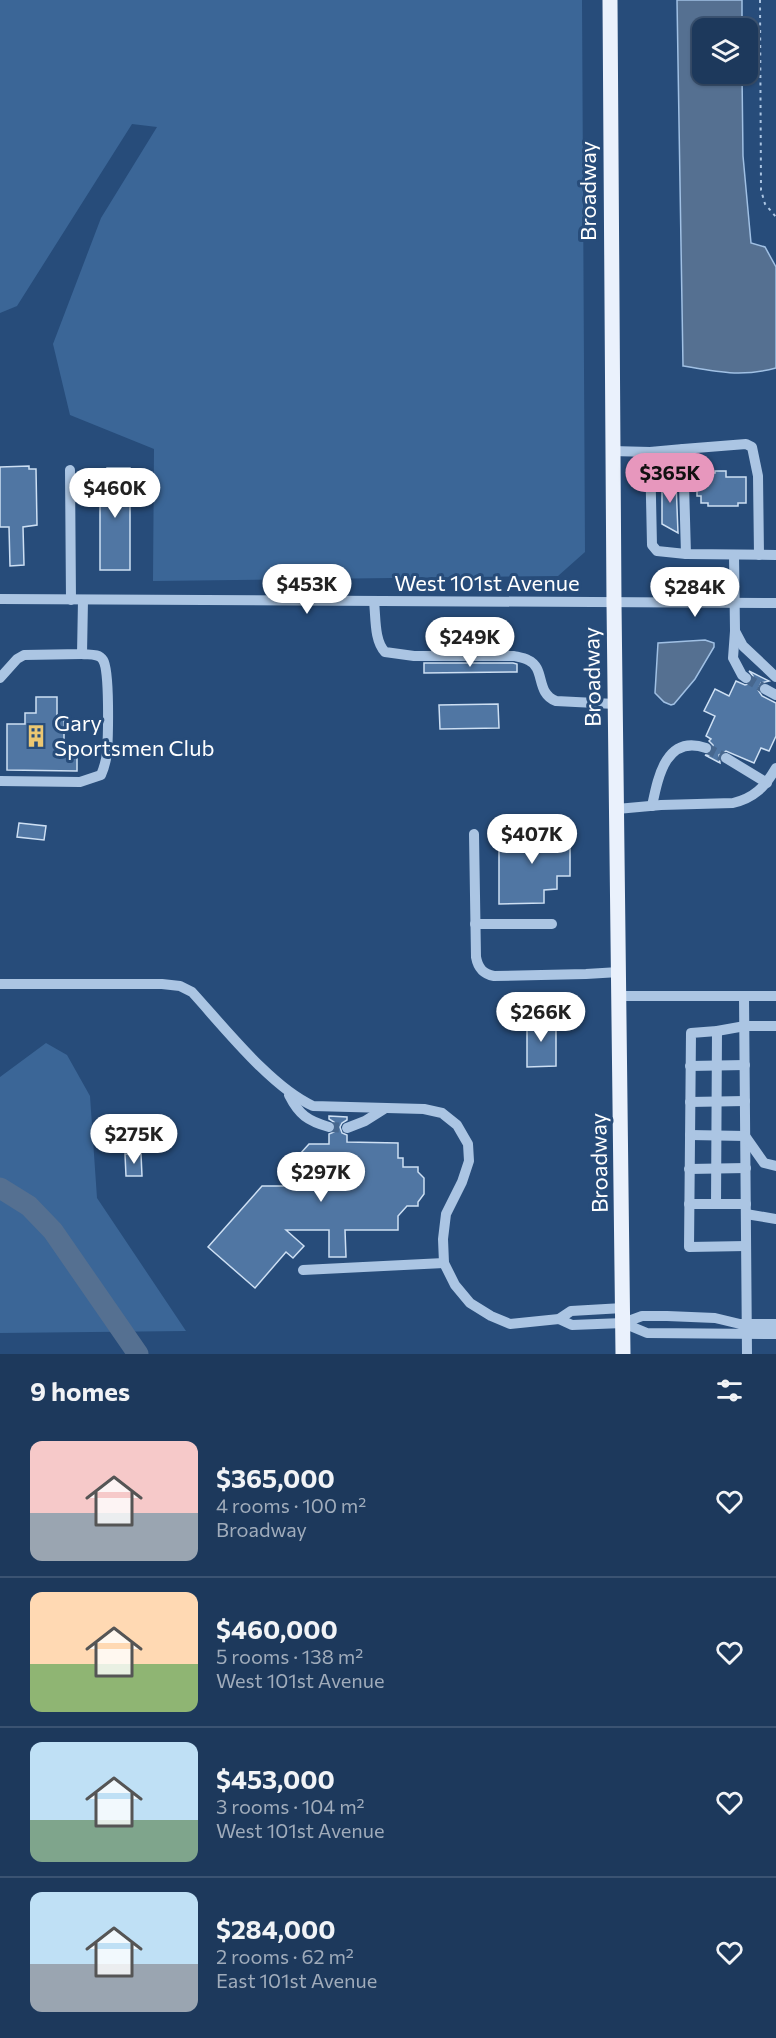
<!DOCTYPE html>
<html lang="en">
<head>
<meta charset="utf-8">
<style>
  :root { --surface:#1d395c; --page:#2a4465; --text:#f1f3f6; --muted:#a0acbb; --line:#3b5372; --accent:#e797bd }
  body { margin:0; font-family:Commissioner,sans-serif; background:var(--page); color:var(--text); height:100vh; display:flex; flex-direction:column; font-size:22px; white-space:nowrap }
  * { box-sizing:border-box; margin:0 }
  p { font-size:20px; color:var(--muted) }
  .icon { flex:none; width:33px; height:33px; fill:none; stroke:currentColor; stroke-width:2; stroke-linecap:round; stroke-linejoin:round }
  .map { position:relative; height:1354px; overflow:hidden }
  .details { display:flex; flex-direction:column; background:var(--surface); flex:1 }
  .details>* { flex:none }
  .controls { position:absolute; left:692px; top:18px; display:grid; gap:12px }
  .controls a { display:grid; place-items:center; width:66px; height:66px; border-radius:12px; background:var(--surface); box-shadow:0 2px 4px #0004,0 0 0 2px var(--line); font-size:30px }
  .price { position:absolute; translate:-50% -51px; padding:0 14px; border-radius:21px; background:#fff; color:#222; font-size:20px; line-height:39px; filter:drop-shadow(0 2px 3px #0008) }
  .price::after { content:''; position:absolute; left:50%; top:36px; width:18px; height:14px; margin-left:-9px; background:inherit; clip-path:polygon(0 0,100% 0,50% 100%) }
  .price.current { background:var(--accent); color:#111 }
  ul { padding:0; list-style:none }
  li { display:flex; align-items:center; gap:18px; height:150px; padding:0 30px }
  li+li { border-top:2px solid var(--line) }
  li span { display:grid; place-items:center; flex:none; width:168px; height:120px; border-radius:12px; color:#555 }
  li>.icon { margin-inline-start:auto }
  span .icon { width:72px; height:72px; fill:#fffc; stroke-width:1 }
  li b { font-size:26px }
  h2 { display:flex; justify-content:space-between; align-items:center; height:72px; padding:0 30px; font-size:26px }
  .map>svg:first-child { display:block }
  .green { fill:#3b6697 }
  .water { fill:#557091; stroke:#a0c0e4; stroke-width:1.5 }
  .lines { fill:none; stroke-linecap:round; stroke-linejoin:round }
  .river { stroke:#557091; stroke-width:21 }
  .building { fill:#5076a3; stroke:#cddff3; stroke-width:1.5 }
  .minor-tunnel { stroke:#47678e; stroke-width:10; stroke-dasharray:10 5; stroke-linecap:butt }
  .path { stroke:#abc5e3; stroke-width:2; stroke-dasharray:3 4.5; stroke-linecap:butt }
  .minor { stroke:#abc5e3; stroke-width:10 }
  .major { stroke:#eaf1fc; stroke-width:15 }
  .labels { text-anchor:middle; stroke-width:6; stroke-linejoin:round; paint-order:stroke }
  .street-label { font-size:22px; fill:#fff; stroke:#274c7a }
  .poi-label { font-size:22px; fill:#fff; stroke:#274c7a; text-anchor:start }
</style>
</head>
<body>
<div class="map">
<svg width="776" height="1354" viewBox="0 0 776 1354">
  <rect width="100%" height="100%" fill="#274c7a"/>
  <g class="green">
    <path d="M0,0H582L585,552L558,576L153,581L154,449L70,415L53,344L101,218L157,127L132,124L17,306L0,313Z"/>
    <path d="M46,1043L67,1055L90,1096L97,1198L186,1331L0,1333V1077Z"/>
  </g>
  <g class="water">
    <path d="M677,0H742V28H702V74H742L743,156L751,243L765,247L776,267V368C743,377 716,372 683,366Z"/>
    <path d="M705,640L714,643V647L695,679L674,704L671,705L664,702L655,693L658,643Z"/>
  </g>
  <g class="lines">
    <path class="river" d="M0,1188L29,1206L53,1231L138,1354"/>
  </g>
  <g class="building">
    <path d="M29,466V469H36L37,525L23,527L24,565L10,566L9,527H0V467Z"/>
    <path d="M107,468H130V570H100V472H107Z"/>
    <path d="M715,471H726V477H746V503H738V506H708V503H701V496H697V473H715Z"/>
    <path d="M662,474L676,482L678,533L662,524Z"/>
    <path d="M424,663H513L517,664V672L424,673Z"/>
    <path d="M749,671L769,681L761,683L758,690L762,696L776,703V736L769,751L761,748L754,763L726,751L719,755L720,763L705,755H709L713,750V745L709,741L711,739L706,736L715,716L704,711L715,689L729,696L736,681L745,685L752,683L753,676Z"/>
    <path d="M36,697H57V718H64V749H77V771L7,770V724H25V713H36Z"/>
    <path d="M498,704L499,728L440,729L439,705Z"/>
    <path d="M19,823L46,826L44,840L17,837Z"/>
    <path d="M570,831V876H557V889L544,890V903L499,904V832Z"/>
    <path d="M527,1020H556V1066L527,1067Z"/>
    <path d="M329,1116L347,1117V1120L342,1123L340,1127L342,1133L347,1135V1142L398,1143V1158H403V1167H418V1172L424,1178V1194L418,1202V1206H407L398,1216V1230H345L346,1257H329V1230H286L304,1246L293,1258L286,1252L255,1288L208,1247L262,1186H290V1165L309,1144H329V1134L334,1132L336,1126L334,1122L329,1119Z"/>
    <path d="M125,1154H141L142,1176H126Z"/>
  </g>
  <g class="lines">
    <g class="minor-tunnel">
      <path d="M746,678L765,689"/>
      <path d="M706,748L726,758"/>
      <path d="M329,1127L347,1128"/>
    </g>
    <path class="path" d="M760,0L761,190L765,204L776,217"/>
    <g class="minor">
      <path d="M683,449L746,444L752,447L758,476L759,555"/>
      <path d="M612,451L650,452L683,449L686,554L776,555"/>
      <path d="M650,452L652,545L657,551L686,554"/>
      <path d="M70,470L71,600"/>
      <path d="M734,555L735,631L733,658L742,675L746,678"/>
      <path d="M0,599L776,603"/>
      <path d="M374,602C376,618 374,640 385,652L414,656H514C518,657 524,658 528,660C546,668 535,693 556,701L615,704"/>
      <path d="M735,631L743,646L776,677"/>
      <path d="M0,678L17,659L24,655L82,654L83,600"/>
      <path d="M765,689L776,695"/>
      <path d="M726,758L767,783"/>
      <path d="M0,781L80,782L101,775C104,768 106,761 107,753C108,738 110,671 103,660C99,653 89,655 82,654"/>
      <path d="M652,806C658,777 666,734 706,748"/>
      <path d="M617,809L661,805L733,803C754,798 765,787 776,768"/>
      <path d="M474,834L476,957C478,968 483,974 494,976L586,974L619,972"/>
      <path d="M475,924H552"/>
      <path d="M0,984H162L180,986L192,992C224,1027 271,1087 313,1106L424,1109L442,1113L457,1125L468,1144L469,1161L462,1182L446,1214L443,1239L444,1263L455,1285L470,1303L491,1316L510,1324L559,1319L571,1311L623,1308"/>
      <path d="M619,996H776"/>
      <path d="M744,996L747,1354"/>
      <path d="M690,1066L745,1065"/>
      <path d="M289,1095C299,1115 308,1121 329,1127"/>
      <path d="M690,1102L745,1101"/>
      <path d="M347,1128L365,1121L384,1109"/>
      <path d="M690,1135L745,1136L764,1163L776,1166"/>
      <path d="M689,1169L746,1168"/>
      <path d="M689,1204H746"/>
      <path d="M716,1204L717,1031"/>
      <path d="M746,1214L776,1219"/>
      <path d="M746,1246L689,1247L691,1033L717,1031L745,1026H776"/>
      <path d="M303,1270L444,1263"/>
      <path d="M559,1319L572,1325L623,1323"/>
      <path d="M776,1324H740L715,1318L667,1316H642L623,1323L647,1333L776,1334"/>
    </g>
    <path class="major" d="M610,0L614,603L623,1354"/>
  </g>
  <defs>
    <g id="building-bare" transform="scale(1.8)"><path d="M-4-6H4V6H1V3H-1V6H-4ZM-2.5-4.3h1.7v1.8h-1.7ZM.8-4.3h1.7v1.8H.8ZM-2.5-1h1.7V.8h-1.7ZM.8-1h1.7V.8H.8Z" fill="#ebc772" stroke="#274c7a" stroke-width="2.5" paint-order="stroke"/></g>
  </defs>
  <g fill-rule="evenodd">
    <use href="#building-bare" x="36" y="736"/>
  </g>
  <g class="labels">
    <g class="street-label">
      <text transform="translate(588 191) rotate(-90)" y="8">Broadway</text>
      <text x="487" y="591">West 101st Avenue</text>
      <text transform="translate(592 677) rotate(-91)" y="8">Broadway</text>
      <text transform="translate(599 1163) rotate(-91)" y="8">Broadway</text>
    </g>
    <g class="poi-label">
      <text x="54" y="731">Gary<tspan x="54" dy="25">Sportsmen Club</tspan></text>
    </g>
  </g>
</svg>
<div class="controls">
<a><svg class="icon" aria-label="layers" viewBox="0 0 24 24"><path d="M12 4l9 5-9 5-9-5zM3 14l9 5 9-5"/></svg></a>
</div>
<b class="price current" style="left:670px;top:504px">$365K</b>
<b class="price" style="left:115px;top:519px">$460K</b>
<b class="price" style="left:307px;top:615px">$453K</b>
<b class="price" style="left:695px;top:618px">$284K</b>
<b class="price" style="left:470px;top:668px">$249K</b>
<b class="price" style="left:532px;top:865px">$407K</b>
<b class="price" style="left:541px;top:1043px">$266K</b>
<b class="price" style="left:134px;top:1165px">$275K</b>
<b class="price" style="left:321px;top:1203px">$297K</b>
</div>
<section class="details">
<h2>9 homes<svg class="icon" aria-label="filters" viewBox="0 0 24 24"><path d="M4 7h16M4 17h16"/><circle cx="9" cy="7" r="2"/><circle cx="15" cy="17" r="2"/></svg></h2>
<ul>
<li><span style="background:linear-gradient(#f6c9c9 60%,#9aa5b1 0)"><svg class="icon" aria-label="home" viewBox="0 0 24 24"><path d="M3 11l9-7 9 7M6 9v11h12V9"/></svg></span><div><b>$365,000</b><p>4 rooms · 100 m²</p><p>Broadway</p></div><svg class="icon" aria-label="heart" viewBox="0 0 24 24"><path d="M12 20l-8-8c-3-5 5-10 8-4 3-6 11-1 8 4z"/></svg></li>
<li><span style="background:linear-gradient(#ffd9b3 60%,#8fb573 0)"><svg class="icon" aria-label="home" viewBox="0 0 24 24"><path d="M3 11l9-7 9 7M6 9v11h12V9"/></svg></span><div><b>$460,000</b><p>5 rooms · 138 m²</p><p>West 101st Avenue</p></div><svg class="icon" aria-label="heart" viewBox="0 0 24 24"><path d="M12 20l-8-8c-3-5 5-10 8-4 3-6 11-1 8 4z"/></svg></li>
<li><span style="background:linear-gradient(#bfe0f5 65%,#7fa58c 0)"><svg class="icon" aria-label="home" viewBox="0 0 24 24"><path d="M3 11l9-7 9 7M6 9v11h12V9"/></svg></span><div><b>$453,000</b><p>3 rooms · 104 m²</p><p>West 101st Avenue</p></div><svg class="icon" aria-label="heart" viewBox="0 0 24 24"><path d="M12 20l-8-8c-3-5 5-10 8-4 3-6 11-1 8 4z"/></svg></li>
<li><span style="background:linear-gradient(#bfe0f5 60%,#9aa5b1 0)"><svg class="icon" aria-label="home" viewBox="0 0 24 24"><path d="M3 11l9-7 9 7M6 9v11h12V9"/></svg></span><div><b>$284,000</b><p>2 rooms · 62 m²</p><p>East 101st Avenue</p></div><svg class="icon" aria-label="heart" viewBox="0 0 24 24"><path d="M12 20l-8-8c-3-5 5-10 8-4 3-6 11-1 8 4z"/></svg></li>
</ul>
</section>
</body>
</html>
